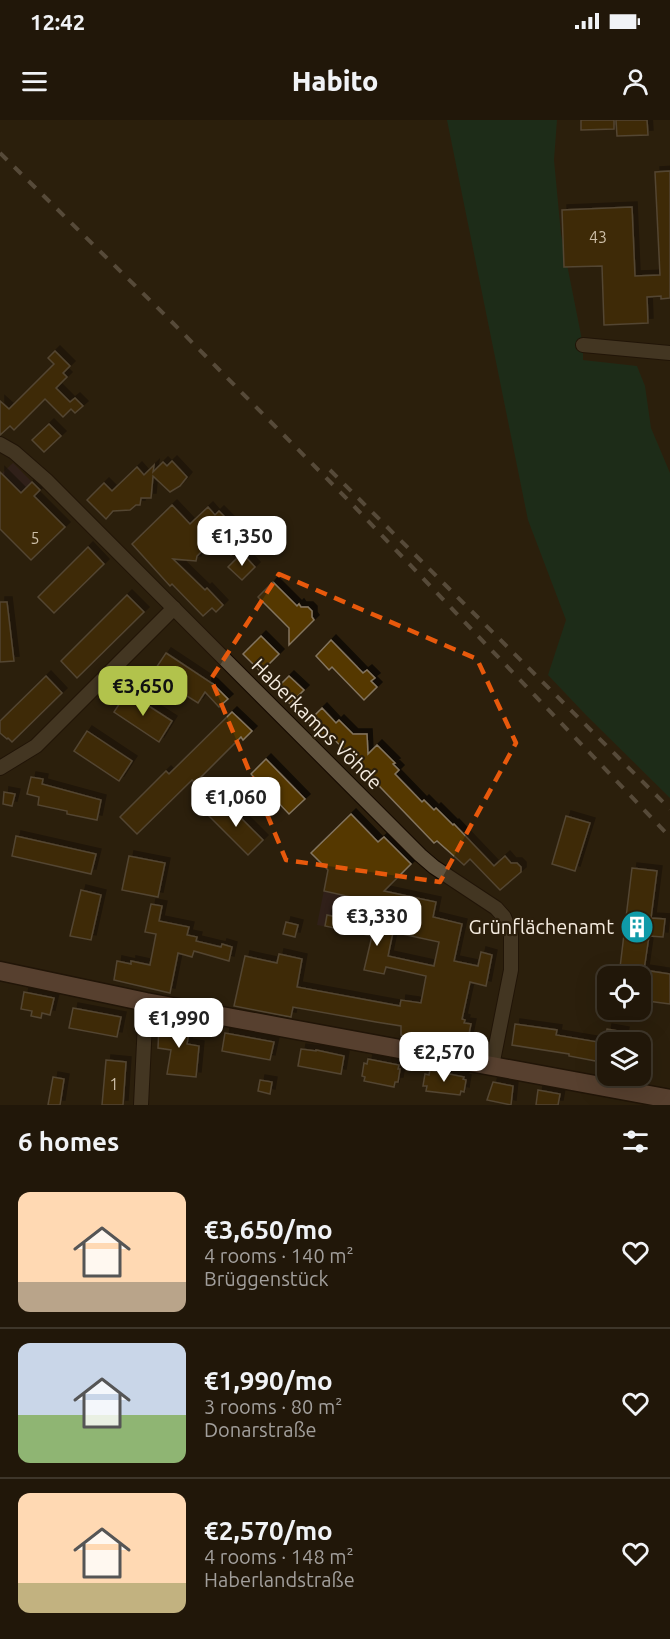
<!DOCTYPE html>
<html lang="en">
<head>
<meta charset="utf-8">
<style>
  :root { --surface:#211709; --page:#2d2417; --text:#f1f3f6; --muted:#a29f9c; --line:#3e362a; --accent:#b2c34c }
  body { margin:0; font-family:Ubuntu,sans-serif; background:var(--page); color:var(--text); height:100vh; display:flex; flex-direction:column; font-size:22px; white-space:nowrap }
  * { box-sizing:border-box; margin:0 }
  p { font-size:20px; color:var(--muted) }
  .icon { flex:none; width:33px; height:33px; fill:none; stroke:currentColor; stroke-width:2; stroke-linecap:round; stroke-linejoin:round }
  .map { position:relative; height:985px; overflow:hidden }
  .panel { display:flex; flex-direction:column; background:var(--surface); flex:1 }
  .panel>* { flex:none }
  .tools { position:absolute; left:597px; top:846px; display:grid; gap:12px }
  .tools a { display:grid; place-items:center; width:54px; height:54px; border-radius:12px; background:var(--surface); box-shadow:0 6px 24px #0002,0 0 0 2px var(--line); font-size:30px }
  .price { position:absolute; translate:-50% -51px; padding:0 14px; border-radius:12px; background:#fff; color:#222; font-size:20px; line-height:39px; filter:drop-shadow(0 2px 3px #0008) }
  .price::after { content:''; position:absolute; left:50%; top:36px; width:18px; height:14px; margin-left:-9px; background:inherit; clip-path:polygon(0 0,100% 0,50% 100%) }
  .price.on { background:var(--accent); color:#111 }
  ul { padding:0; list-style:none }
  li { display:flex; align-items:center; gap:18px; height:150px; padding:0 18px }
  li+li { border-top:2px solid var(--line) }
  li span { display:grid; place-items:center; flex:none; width:168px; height:120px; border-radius:12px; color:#555 }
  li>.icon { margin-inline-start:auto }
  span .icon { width:72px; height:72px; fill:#fffc; stroke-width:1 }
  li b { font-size:26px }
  h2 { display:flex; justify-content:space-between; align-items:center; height:72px; padding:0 18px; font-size:26px }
  .status { display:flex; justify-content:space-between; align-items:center; height:42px; padding:0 30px; background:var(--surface); direction:ltr }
  .status svg { height:16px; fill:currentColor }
  header { display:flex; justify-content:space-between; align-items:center; height:78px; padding:0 18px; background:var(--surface); font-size:27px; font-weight:800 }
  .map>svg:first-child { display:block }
  .industrial { fill:#362328 }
  .green { fill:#0d3d26 }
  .building { fill:#543700; stroke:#83745e; stroke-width:1.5; fill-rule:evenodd; filter:url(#shadow) }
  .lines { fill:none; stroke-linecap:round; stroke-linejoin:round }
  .street-casing { stroke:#140900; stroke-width:16 }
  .secondary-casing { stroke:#140900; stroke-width:21 }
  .street { stroke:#60523d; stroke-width:14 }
  .secondary { stroke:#8c695a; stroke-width:18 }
  .rail { stroke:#8a7f6f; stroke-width:4; stroke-dasharray:10 10; stroke-linecap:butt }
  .marked { fill:none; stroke:#e8590c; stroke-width:4.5; stroke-dasharray:12 8; stroke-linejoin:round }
  .labels { text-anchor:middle; stroke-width:4.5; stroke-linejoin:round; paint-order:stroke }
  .number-label { font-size:16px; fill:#cdbfa8 }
  .street-label { font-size:20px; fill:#f5ece0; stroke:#2c1f0c }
  .poi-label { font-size:20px; fill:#f5ece0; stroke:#2c1f0c; text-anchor:end }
</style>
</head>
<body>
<div class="status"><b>12:42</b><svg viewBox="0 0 49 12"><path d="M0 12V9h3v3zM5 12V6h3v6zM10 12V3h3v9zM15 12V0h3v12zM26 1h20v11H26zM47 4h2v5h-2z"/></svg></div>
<header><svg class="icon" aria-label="menu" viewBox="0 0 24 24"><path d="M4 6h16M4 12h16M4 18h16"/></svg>Habito<svg class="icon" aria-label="person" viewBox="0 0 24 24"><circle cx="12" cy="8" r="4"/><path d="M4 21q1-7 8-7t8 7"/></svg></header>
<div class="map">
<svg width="670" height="985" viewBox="0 0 670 985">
  <defs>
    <filter id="shadow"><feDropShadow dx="5" dy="-5" stdDeviation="0" flood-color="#0009"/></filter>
  </defs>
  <rect width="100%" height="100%" fill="#2c1f0c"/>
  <g class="industrial">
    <path d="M13,343L40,370L0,410V355Z"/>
    <path d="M384,717L411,744L386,769L370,768L360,813L317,805L326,760L339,762Z"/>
  </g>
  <path class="green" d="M447,0H557L554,40L561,114L583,225V240L637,246L645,266L651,308L670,353V678L586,595L548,555L566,500L528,400Z"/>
  <g class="building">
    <path d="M581,0H614V9L581,10Z"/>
    <path d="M616,0H647L648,15L617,16Z"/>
    <path d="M670,51V178L661,179V176L647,177L648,203L604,205L602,146L564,147L562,90L632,87L635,156L660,155L655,52Z"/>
    <path d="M55,231L70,246L63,253L67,257L56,268L70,282L75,278L83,286L75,293L71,289L63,297L45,279L14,310L10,306L0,315V281L9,289L54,244L48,238Z"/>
    <path d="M49,304L61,316L44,332L32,320Z"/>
    <path d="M172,341L187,357L180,366L170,372L153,356L151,378H141L140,385H136L130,390L113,391L106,399L87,380L104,363L112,371L137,347L144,355L154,345L153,352L163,342L167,346Z"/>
    <path d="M0,352L21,373L32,362L40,370L34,376L65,407L31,440L0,409Z"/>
    <path d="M172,385L190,404L208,387L215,395L219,391L229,401L223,411L239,426L231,435L211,414L208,429H204L197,436L196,441L173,439L205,470L207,468L223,485L216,492L212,488L203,496L172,464L170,466L132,424Z"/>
    <path d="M88,427L104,444L54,493L38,477Z"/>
    <path d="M242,433L255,447L242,460L228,447Z"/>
    <path d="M273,462L297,486L299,484L301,487H308L312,491V497L314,500L289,525V508L258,477Z"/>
    <path d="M127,475L144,492L77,558L61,541Z"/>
    <path d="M0,482H7L14,541L0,542Z"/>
    <path d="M261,516L279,534L261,552L243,534Z"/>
    <path d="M331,520L363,553L367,550L375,558L371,561L377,567L364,580L332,547L329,550L316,536Z"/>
    <path d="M166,533L213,564L228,579L219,587L205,572L198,583L152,554Z"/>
    <path d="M46,556L62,573L12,622L8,618L7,619L0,613V601Z"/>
    <path d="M289,556L304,570L290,584L276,569Z"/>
    <path d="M127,572L172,601L159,622L114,592Z"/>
    <path d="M322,588L336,603L339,600L353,614H367L368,634L377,625L395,643L393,644L399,650L395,654L422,682L424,680L434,690L436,688L453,705L454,704L494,746L505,736L511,743H517L521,747V752L500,770L470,739L464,745L437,721L434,723L332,617L326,613L323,617L308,602Z"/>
    <path d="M232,592L252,611L243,620L241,617L195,663L192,660L137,714L120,697L166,651L169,654Z"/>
    <path d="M87,611L132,641L119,661L74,631Z"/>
    <path d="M266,639L305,679L289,694L251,654Z"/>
    <path d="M31,657L43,659L42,664L101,680L97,700L67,694V691L38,685L39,677L27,674Z"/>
    <path d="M4,672L15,674L12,686L3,684Z"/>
    <path d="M224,681L263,720L248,735L209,696Z"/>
    <path d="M351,694L378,722L384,717L411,744L384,771L436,782L433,797L462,804L454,841L478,846L481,832L492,835L486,866L470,862L462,899L465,900L464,903L471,904L466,928L413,919L401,915V906L376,902L293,887L291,897L234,886L245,836L277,843L279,834L302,839L297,867L400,886L401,880L421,883L426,856L386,847L384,854L364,850L372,816L325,806L327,795L351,800L356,778L324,771L328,750L311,733ZM393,812L439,822L434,846L388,836Z"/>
    <path d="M566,696L590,703L575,751L552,744Z"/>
    <path d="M16,716L96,734L91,754L12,736Z"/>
    <path d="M129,736L165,743L158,777L122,770Z"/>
    <path d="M632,748L657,751L651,798L665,799L663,817L649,816L644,850L670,854V884L640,880V856H619Z"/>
    <path d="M81,770L101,775L91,820L70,816Z"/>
    <path d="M151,784L162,786L159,801L189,807L187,815L197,817L196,821L221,827L222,824L232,827L229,841L194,831L192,837L178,833L170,873L114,860L117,841L131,844V841L150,845L156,814L145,812Z"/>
    <path d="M286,802L298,805L295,817L283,814Z"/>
    <path d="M24,872L54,878L50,895L42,893L41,898L31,896L32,891L21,889Z"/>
    <path d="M73,888L121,897L117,917L69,908Z"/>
    <path d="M164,901L190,906L187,924L199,926L196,957L167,954L171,930L158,928L159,905Z"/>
    <path d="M515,904L557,910L556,915L604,923L601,942L569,936V934L512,925Z"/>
    <path d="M607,909L624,912L622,922L605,920Z"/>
    <path d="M225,913L274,922L270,940L222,931Z"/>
    <path d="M301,929L316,931V930L344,936L341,954L298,946Z"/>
    <path d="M368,939L399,945L398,949H400L398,962H395L394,967L364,961L365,957L362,956L364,943L367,944Z"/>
    <path d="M106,940L126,942L123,985H102Z"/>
    <path d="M430,950L464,957L463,959L466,960L464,972L461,971L460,975L426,971L427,966H423L425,954L429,955Z"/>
    <path d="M53,957L64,959L60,985H48Z"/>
    <path d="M260,960L272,962L270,974L258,971Z"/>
    <path d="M493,962L513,966L511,985L487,980Z"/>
    <path d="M538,970L560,974L558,985H536Z"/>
  </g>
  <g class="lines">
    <g class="street-casing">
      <g id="street">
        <path d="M583,225L670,233"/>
        <path d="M0,324L14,332L46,360L420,735L434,747L496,788L504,797L511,815V850L492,946"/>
        <path d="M0,648L36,626L174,488"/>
        <path d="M141,985L146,882"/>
      </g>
    </g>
    <g class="secondary-casing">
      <path id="secondary" d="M0,851L146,882L670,979"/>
    </g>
    <use href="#street" class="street"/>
    <use href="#secondary" class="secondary"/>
    <g class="rail">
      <path d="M0,33L166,196L350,382L670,717"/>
      <path d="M330,350L670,689"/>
    </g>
  </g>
  <path d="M0 0H670V985H0ZM279,454L477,539L516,623L440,762L286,740L211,559Z" fill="#2c1f0c" fill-opacity=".55" fill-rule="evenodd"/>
  <path class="marked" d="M279,454L477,539L516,623L440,762L286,740L211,559Z"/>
  <defs>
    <g id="building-disc" transform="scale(1.725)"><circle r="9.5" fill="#0f9aa8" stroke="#2c1f0c"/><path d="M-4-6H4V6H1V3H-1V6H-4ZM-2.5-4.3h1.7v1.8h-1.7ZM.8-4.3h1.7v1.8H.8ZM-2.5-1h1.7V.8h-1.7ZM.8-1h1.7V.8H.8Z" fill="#fff"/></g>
  </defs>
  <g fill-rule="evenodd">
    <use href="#building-disc" x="637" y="807"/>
  </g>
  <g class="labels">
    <g class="number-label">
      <text x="598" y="123">43</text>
      <text x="35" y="424">5</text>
      <text x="114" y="970">1</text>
    </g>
    <g class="street-label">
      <text transform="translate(317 604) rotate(45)" y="7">Haberkamps Vöhde</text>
    </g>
    <g class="poi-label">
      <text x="614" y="814">Grünflächenamt</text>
    </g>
  </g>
</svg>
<div class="tools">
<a><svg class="icon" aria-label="locate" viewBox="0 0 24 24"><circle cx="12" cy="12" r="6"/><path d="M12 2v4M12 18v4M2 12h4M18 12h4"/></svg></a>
<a><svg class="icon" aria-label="layers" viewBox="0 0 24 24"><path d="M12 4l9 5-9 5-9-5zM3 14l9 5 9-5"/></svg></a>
</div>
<b class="price" style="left:242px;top:447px">€1,350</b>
<b class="price on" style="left:143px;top:597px">€3,650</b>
<b class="price" style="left:236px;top:708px">€1,060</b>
<b class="price" style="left:377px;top:827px">€3,330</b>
<b class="price" style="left:179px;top:929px">€1,990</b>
<b class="price" style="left:444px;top:963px">€2,570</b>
</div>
<section class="panel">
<h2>6 homes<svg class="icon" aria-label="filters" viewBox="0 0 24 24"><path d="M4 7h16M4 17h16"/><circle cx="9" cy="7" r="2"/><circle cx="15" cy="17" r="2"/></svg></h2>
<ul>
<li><span style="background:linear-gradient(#ffd9b3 75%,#b9a48a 0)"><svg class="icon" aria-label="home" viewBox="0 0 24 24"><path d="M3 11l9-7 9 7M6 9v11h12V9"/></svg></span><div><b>€3,650/mo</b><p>4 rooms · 140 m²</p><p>Brüggenstück</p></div><svg class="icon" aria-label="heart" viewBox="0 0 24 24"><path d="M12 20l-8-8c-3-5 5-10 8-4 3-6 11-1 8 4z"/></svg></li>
<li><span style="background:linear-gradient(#c9d6e8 60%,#8fb573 0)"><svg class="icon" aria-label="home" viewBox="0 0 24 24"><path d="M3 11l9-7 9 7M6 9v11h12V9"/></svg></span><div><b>€1,990/mo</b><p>3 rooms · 80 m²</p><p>Donarstraße</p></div><svg class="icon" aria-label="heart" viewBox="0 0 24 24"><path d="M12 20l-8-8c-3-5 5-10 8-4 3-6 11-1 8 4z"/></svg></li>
<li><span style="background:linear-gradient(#ffd9b3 75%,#c2b280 0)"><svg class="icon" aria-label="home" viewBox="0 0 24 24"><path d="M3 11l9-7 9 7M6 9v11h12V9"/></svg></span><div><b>€2,570/mo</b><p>4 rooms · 148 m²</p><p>Haberlandstraße</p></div><svg class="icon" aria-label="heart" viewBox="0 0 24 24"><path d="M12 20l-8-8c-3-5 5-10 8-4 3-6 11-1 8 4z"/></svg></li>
</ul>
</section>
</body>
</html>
